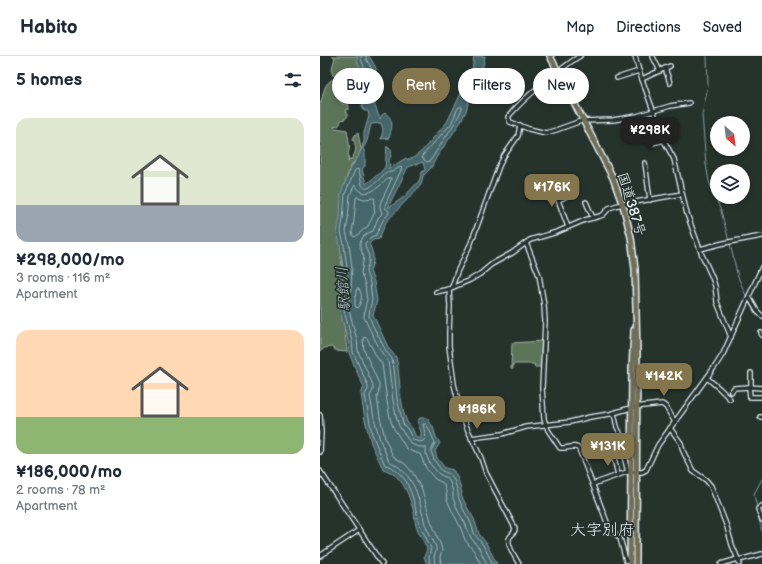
<!DOCTYPE html>
<html lang="en">
<head>
<meta charset="utf-8">
<style>
  :root { --surface:#fff; --page:#f6f6f7; --text:#1f2937; --muted:#747a83; --line:#e0e1e3; --accent:#84754c }
  body { margin:0; font-family:"Balsamiq Sans","Klee One",sans-serif; background:var(--page); color:var(--text); height:100vh; display:flex; flex-direction:column; font-size:15px; white-space:nowrap }
  * { box-sizing:border-box; margin:0 }
  p { font-size:13px; color:var(--muted) }
  .icon { flex:none; width:22px; height:22px; fill:none; stroke:currentColor; stroke-width:2; stroke-linecap:round; stroke-linejoin:round }
  .map { position:relative; flex:1; overflow:hidden }
  .details { display:flex; flex-direction:column; background:var(--surface); width:320px }
  .details>* { flex:none }
  .guide { position:absolute; left:12px; top:12px; width:370px; height:36px; display:flex; gap:8px }
  .needle { width:26px; rotate:152deg }
  .fabs { position:absolute; left:390px; top:60px; display:grid; gap:8px }
  .fabs a { display:grid; place-items:center; width:40px; height:40px; border-radius:50%; background:var(--surface); box-shadow:0 2px 6px #0003; font-size:20px }
  .price { position:absolute; translate:-50% -34px; padding:0 9px; border-radius:8px; background:var(--accent); color:#fff; font-size:13px; line-height:26px; filter:drop-shadow(0 1px 2px #0008) }
  .price::after { content:''; position:absolute; left:50%; top:24px; width:12px; height:9px; margin-left:-6px; background:inherit; clip-path:polygon(0 0,100% 0,50% 100%) }
  .price.selected { background:#222; color:#fff }
  ul { padding:0; list-style:none }
  li { display:grid; align-content:center; gap:8px; height:212px; padding:0 16px }
  li span { display:grid; place-items:center; height:124px; border-radius:12px; color:#555 }
  li>.icon { margin-inline-start:auto }
  span .icon { width:72px; height:72px; fill:#fffc; stroke-width:1 }
  li b { font-size:17px }
  h2 { display:flex; justify-content:space-between; align-items:center; height:48px; padding:0 16px; font-size:17px }
  .tag { padding:0 14px; border-radius:18px; background:var(--surface); box-shadow:0 2px 6px #0003; font-size:14px; line-height:36px }
  .tag.selected { background:var(--accent); color:#fff }
  header { display:flex; align-items:center; gap:24px; box-sizing:border-box; height:56px; padding:0 20px; background:var(--surface); border-bottom:1px solid var(--line) }
  header strong { font-size:19px }
  nav { display:flex; gap:22px; margin-inline-start:auto; font-size:14px }
  main { display:flex; flex:1; min-height:0 }
  .map>svg:first-child { display:block }
  .green { fill:#5c7459; stroke:#a2b2a8 }
  .water { fill:#44666a; stroke:#869ea3; fill-rule:evenodd }
  .lines { fill:none; stroke-linecap:round; stroke-linejoin:round }
  .shore { stroke:#a6b9bf; stroke-width:1 }
  .stream { stroke:#869ea3; stroke-width:1 }
  .minor-casing { stroke:#e8f1f8; stroke-width:6 }
  .highway-casing { stroke:#e8f1f8; stroke-width:8 }
  .minor { stroke:#26332d; stroke-width:3.5 }
  .highway { stroke:#716e59; stroke-width:5 }
  .labels { text-anchor:middle; stroke-width:3.5; stroke-linejoin:round; paint-order:stroke }
  .street-label { font-size:14px; fill:#e8f1f8; stroke:#26332d }
  .water-label { font-size:15px; font-style:italic; fill:#afc0c6; stroke:#26332d }
  .quarter-label { font-size:16px; fill:#e8f1f8; stroke:#26332d }
</style>
</head>
<body>
<header>
<strong>Habito</strong>
<nav><a>Map</a><a>Directions</a><a>Saved</a></nav>
</header>
<main>
<section class="details">
<h2>5 homes<svg class="icon" aria-label="filters" viewBox="0 0 24 24"><path d="M4 7h16M4 17h16"/><circle cx="9" cy="7" r="2"/><circle cx="15" cy="17" r="2"/></svg></h2>
<ul>
<li><span style="background:linear-gradient(#dfe7d0 70%,#9aa5b1 0)"><svg class="icon" aria-label="home" viewBox="0 0 24 24"><path d="M3 11l9-7 9 7M6 9v11h12V9"/></svg></span><div><b>¥298,000/mo</b><p>3 rooms · 116 m²</p><p>Apartment</p></div></li>
<li><span style="background:linear-gradient(#ffd9b3 70%,#8fb573 0)"><svg class="icon" aria-label="home" viewBox="0 0 24 24"><path d="M3 11l9-7 9 7M6 9v11h12V9"/></svg></span><div><b>¥186,000/mo</b><p>2 rooms · 78 m²</p><p>Apartment</p></div></li>
</ul>
</section>
<div class="map">
<svg width="442" height="508" viewBox="0 0 442 508">
  <rect width="100%" height="100%" fill="#26332d"/>
  <filter id="ink" filterUnits="userSpaceOnUse"><feTurbulence type="fractalNoise" baseFrequency=".025" numOctaves="2"/><feDisplacementMap in="SourceGraphic" scale="8" xChannelSelector="R" yChannelSelector="G"/><feConvolveMatrix kernelMatrix="1 2 1 2 8 2 1 2 1" color-interpolation-filters="sRGB"/></filter>
  <g filter="url(#ink)">
    <g class="green">
      <path d="M12,0H38L42,9L40,17L35,21L33,26L35,30L31,38L26,40L24,44L20,46L23,48H28L29,51V53L25,54L28,60L25,63L21,64L20,68L18,70L16,69L14,71L16,72L27,74C28,81 31,91 28,98L29,100L28,106L30,103H32C37,93 37,93 33,83L35,79L38,77L41,93L39,100L33,107L29,114L24,131L23,192L21,201L23,220V238L18,241L22,248L27,296L17,295L11,291L4,292L0,296V48C5,36 2,28 15,22V21L12,18V13L15,1Z"/>
      <path d="M223,285L222,311H215L214,308H193V313H191L192,287Z"/>
    </g>
    <path class="water" d="M37,0H49L56,12L55,50L60,63L62,59L65,57C75,64 72,71 69,82L61,83L63,74L61,67L51,68L47,85L43,93L45,96V110L42,113L46,128L60,117L65,111L67,90L68,92L71,93C72,98 71,100 69,104L70,109L68,113L86,102L88,104L93,102L101,96L127,66L152,15L154,0H165L162,15L152,34L146,55L140,67L116,102L111,112L103,120L101,129L66,166L59,183L53,184L49,188L51,192L53,199V206L50,215L54,226L57,245L53,259L69,293L76,301L78,311L81,342L84,358L87,366L92,372L96,381L101,383V376L97,365L100,362H107L113,371L116,381L120,387L115,395L117,402L125,412L133,414L138,423L142,437L141,439L147,451L154,463L159,478L166,487L177,508H107L104,501L107,493C104,485 99,478 96,470C95,466 95,462 94,457C89,439 83,419 63,413L51,387L45,364L41,338L44,331L40,323L29,297L28,285L20,255V240L22,230L23,212L20,189L17,177L20,163L21,137L31,112L38,101L41,94L44,85V77L49,60L48,55H44L42,50L45,29C39,33 38,40 34,45L31,40L35,34L36,29L34,27L40,14V11L38,8ZM103,106L105,114L102,116L99,125L84,141L68,152L72,143L88,111Z"/>
    <g class="lines">
      <g class="shore">
        <path d="M41,0C41,5 43,7 44,11C45,16 41,21 40,25L41,26L45,27L50,30L52,28V13L46,3V0"/>
        <path d="M140,51H142V53L136,65L110,105L107,106L102,102V100L131,68L138,52Z"/>
        <path d="M38,141L44,143L54,142L55,144L54,151L55,156L48,170L35,181L33,180L32,176L34,164L36,142Z"/>
        <path d="M37,233H39C43,239 41,245 39,250L37,252L35,250V242Z"/>
        <path d="M110,508L109,501L111,492L100,469L92,439L86,425L79,417L72,411L65,409L52,378L45,339L48,333V330L33,296L32,285L24,254V241L26,230L27,212L24,189L21,176L23,163L25,138L35,114L36,113L39,114L42,129C44,131 44,133 48,132C53,130 63,120 66,116H72L80,111L82,112L65,149V152L69,155V157L63,164L56,179L51,181L45,187V190L49,200V205L46,216L50,227L52,244L50,252L49,260L53,270L66,295L72,303L74,312L77,343L81,359L83,368L88,374L93,384L100,386L103,385L106,382L103,368H106L109,373L115,387L111,395L114,404L122,415L130,418L134,424L138,436V440L143,453L150,465L155,479L163,489L173,508"/>
        <path d="M115,508L114,501L116,495V491C113,483 108,476 105,468C104,464 103,460 102,456C97,433 90,416 69,405L60,384L54,362L50,340L53,334V329L38,295L37,284L29,254V241L31,231L32,212L29,188L26,176L28,163L30,139L34,130H36C46,146 60,129 69,122H71V124L60,148V151L62,158L58,162L53,175L48,177L43,181L40,187V191L44,201L41,217L45,229L47,244L45,251L44,261L49,272L62,297L68,305L69,313L73,344L76,360L79,370L91,388L99,391H106V398L110,408L119,418L127,422L130,426L133,436V442L138,455L145,467L151,482L159,492L167,508"/>
        <path d="M121,508L120,501L122,494L121,490L111,465L102,434L93,417L85,408L73,400L65,382L60,361L57,341L59,334V328L44,294L43,283L44,281L47,282L56,300L62,308L67,345L70,362L73,371L86,392L91,395L100,398L106,412L115,423L123,427L124,429L126,436L127,444L133,457L140,470L145,484L154,495L161,508"/>
      </g>
      <g class="stream">
        <path d="M387,0L388,30L382,59L386,108L389,126L401,155L409,185"/>
        <path d="M410,188L418,221L427,242"/>
        <path d="M428,245L436,257L442,262"/>
        <path d="M437,452L434,438L442,423"/>
        <path d="M437,455L442,475"/>
      </g>
      <g class="minor-casing">
        <g id="minor">
          <path d="M260,0C253,4 247,9 240,14C221,29 203,43 188,61L190,66L209,73L226,77L236,74L261,65L293,64L317,60L350,50L369,47"/>
          <path d="M315,0L319,15L339,71L343,83L354,103L367,158L382,199L392,221L395,230L397,246L411,281"/>
          <path d="M333,1L340,15"/>
          <path d="M345,12L350,27"/>
          <path d="M297,22L319,15"/>
          <path d="M322,23L350,10"/>
          <path d="M329,79L332,87L344,84"/>
          <path d="M325,107L330,144"/>
          <path d="M245,141L238,144L248,171"/>
          <path d="M266,146L273,162"/>
          <path d="M206,187L219,219L224,249L225,265L222,332L224,363L228,374L240,392C246,393 255,388 259,393L290,474L300,482L306,505L310,506"/>
          <path d="M380,193L404,187L442,180"/>
          <path d="M132,231L137,216L151,187L179,110L184,100L198,80L200,69"/>
          <path d="M129,233L130,250L129,277V290L134,328L139,349L147,372L161,402L166,417L195,472C195,479 190,478 189,483C187,489 196,503 199,508"/>
          <path d="M116,236L129,233L150,224L160,218L172,208L192,197L210,184L237,176L265,164L280,160L283,159L289,152L298,149L362,138"/>
          <path d="M429,241L437,255L442,260"/>
          <path d="M441,277L442,279"/>
          <path d="M387,322L400,333L410,343"/>
          <path d="M429,331L430,341H442"/>
          <path d="M431,331V317"/>
          <path d="M411,336L414,332L429,331L442,332"/>
          <path d="M294,357L297,371L300,377L301,389L308,416"/>
          <path d="M0,359L1,377L0,396"/>
          <path d="M440,361H442"/>
          <path d="M350,372L361,387L363,395L373,415L386,424L391,430L407,471L412,489L420,508"/>
          <path d="M151,382L182,378L206,371L250,366L270,361L290,358L314,351L342,348L346,351L355,366"/>
          <path d="M293,398L298,419"/>
          <path d="M0,415L62,508"/>
          <path d="M273,428L307,416H322L326,414L338,389L396,309L403,298L442,211"/>
          <path d="M442,450L438,453L442,464"/>
          <path d="M0,500L39,474"/>
          <path d="M419,504L442,498"/>
          <path d="M401,508L418,503"/>
        </g>
      </g>
      <g class="highway-casing">
        <g id="highway">
          <path d="M230,0L293,122L304,153L311,181L315,213L317,296L316,508"/>
          <path d="M310,508L312,313L314,274"/>
        </g>
      </g>
      <use href="#minor" class="minor"/>
      <use href="#highway" class="highway"/>
    </g>
  </g>
  <g class="labels">
    <g class="street-label">
      <text transform="translate(312 148) rotate(73)" y="5">国道387号</text>
    </g>
    <g class="water-label">
      <text transform="translate(23 233) rotate(-93)" y="5">駅館川</text>
    </g>
    <g class="quarter-label">
      <text x="282" y="479">大字別府</text>
    </g>
  </g>
</svg>
<div class="fabs">
<a><svg class="needle" viewBox="-14 -14 28 28"><path d="M0-13l5 13h-10z" fill="#e53935"/><path d="M0 13l5-13h-10z" fill="#747a83"/></svg></a>
<a><svg class="icon" aria-label="layers" viewBox="0 0 24 24"><path d="M12 4l9 5-9 5-9-5zM3 14l9 5 9-5"/></svg></a>
</div>
<b class="price selected" style="left:330px;top:95px">¥298K</b>
<b class="price" style="left:232px;top:152px">¥176K</b>
<b class="price" style="left:344px;top:341px">¥142K</b>
<b class="price" style="left:157px;top:374px">¥186K</b>
<b class="price" style="left:288px;top:411px">¥131K</b>
<div class="guide">
<a class="tag">Buy</a>
<a class="tag selected">Rent</a>
<a class="tag">Filters</a>
<a class="tag">New</a>
</div>
</div>
</main>
</body>
</html>
